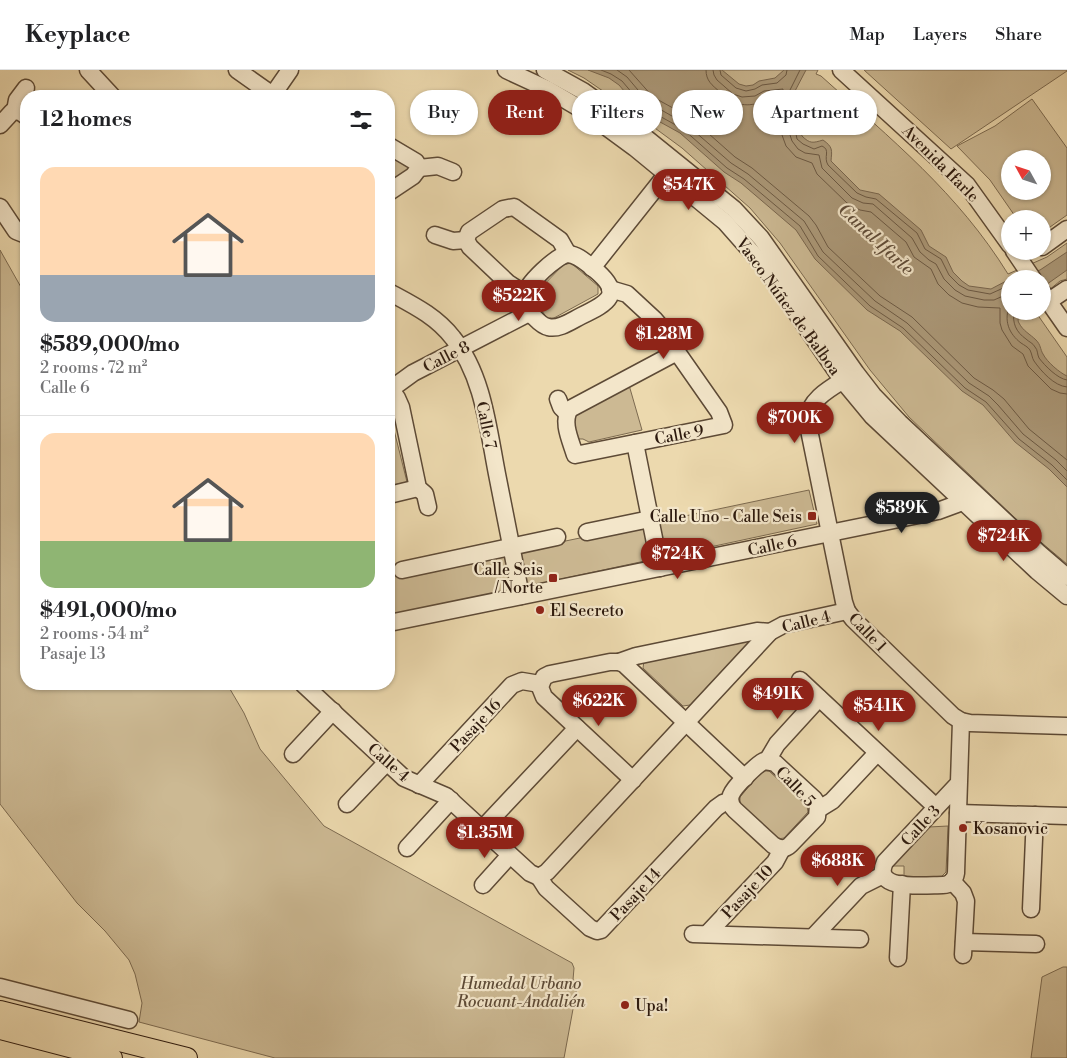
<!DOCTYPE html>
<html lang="en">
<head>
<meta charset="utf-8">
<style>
  :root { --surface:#fff; --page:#f6f6f6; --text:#202124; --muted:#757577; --line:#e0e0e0; --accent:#8f2418 }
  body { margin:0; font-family:"Libre Bodoni",serif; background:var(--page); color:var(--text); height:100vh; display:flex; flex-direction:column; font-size:19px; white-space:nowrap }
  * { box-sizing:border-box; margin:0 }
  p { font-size:16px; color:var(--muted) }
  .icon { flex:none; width:28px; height:28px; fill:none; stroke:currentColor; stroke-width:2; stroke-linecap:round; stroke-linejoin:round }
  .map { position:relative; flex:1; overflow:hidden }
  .drawer { position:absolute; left:20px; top:20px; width:375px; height:600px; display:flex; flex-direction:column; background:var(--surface); border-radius:20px; box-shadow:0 1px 4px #0004 }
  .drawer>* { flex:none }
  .guide { position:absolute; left:410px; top:20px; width:475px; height:45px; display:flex; gap:10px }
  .needle { width:32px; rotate:310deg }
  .buttons { position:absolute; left:1001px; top:80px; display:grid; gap:10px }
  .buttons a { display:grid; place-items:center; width:50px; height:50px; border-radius:50%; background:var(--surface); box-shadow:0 1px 4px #0004; font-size:25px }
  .price { position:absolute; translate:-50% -42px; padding:0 11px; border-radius:18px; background:var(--accent); color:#fff; font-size:16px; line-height:32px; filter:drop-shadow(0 1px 2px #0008) }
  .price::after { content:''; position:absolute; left:50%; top:30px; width:15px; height:11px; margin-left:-8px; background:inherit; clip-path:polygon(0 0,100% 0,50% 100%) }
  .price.selected { background:#222; color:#fff }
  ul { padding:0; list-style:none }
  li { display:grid; align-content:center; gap:10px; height:265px; padding:0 20px }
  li+li { border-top:1px solid var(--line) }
  li span { display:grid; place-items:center; height:155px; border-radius:15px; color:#555 }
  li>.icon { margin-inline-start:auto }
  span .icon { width:90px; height:90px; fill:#fffc; stroke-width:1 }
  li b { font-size:21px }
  h2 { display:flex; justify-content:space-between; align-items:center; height:60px; padding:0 20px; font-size:21px }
  .pill { padding:0 18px; border-radius:22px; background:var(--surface); box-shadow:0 1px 4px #0004; font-size:18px; line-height:45px }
  .pill.selected { background:var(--accent); color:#fff }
  header { display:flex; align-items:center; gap:30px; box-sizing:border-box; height:70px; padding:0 25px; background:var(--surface); border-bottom:1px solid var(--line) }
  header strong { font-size:24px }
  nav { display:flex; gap:28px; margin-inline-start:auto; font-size:18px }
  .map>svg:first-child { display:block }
  .green { fill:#ccb993; stroke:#7c6a50; fill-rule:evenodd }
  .water { fill:#ab9878; stroke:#79664e }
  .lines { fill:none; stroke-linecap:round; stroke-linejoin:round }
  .shore { stroke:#6c5943; stroke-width:1 }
  .minor-casing { stroke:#5d4a36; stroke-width:19 }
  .major-casing { stroke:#2d1a0e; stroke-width:22 }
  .minor { stroke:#f3e6ca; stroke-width:16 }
  .major { stroke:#ecd9ae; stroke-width:20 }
  .poi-dot { fill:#8f2418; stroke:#f3e6ca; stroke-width:2 }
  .labels { text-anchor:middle; stroke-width:4.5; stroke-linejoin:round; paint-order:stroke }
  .street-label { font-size:16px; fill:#2d1a0e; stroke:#f3e6ca }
  .poi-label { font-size:16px; fill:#2d1a0e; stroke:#f3e6ca; text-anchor:start }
  .park-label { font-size:16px; font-style:italic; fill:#5d4a36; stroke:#f3e6ca }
  .water-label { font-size:18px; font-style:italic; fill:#5f4c38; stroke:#f3e6ca }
</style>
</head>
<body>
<header>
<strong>Keyplace</strong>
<nav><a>Map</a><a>Layers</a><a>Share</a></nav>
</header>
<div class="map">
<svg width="1067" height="988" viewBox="0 0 1067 988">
  <rect width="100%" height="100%" fill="#ecd9ae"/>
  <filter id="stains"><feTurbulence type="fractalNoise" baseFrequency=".004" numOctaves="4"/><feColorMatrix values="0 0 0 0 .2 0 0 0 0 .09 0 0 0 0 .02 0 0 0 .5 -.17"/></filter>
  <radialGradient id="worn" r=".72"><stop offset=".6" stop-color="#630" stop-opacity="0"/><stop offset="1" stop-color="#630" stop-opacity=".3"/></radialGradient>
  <g class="green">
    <path d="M568,0H818L816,4L821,6C891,69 958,123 1008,204L1047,187L1067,173V209L1060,211L1043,225L1042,209H1010V241H1035L1067,287V494L1036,468L909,347L870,300L780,173L750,138L682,78L629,39L584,8Z"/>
    <path d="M864,0H1067V1L951,79Z"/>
    <path d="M1032,29L1067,78V145L1043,162L1042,149H1017L990,110L957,76L995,56ZM1010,89H1042V121H1010Z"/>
    <path d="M389,83L412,95L413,100L389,117Z"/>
    <path d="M0,180L26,226V614H227L244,643L260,679L324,756L572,893L574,898L573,910L578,912L564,988H275L139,952L142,933L135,904L129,890L105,861L77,833L0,734Z"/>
    <path d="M571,193L598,216V224L554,248H547L534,230L535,224L563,195Z"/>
    <path d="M629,315L642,360L589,372L583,369H578L572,348L577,340Z"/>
    <path d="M389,340L407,412L389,416Z"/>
    <path d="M809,420L817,454L389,546V508Z"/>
    <path d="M747,569L748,573L690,635L683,636L643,598L644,591Z"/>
    <path d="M762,701H769L807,736L808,742L784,768L778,769L740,734V727Z"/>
    <path d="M948,756L946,802L940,808L904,806V796H893L929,757Z"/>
    <path d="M1063,897H1067V988H1031L1042,907Z"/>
  </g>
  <g class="water">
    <path d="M588,0H722L739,14L746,16L753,15L759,11L775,8L784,0H806L795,21L791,46L799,56L802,66C810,74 813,73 823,70C833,77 832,80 831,91L860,120L879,124L921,160L929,176L946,187L953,202L962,211L969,216L991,219L1010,209V241H1019C1019,245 1017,250 1019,253C1023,261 1030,264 1036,270C1041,275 1040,279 1043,284C1047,292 1060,303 1067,306V417L1049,399L1015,372L983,335L962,321L900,261L867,240L815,189L796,160L741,113L724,102L680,63L642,42L619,15L609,8Z"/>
    <path d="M1067,182V200L1043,217L1042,209H1011L1040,200Z"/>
  </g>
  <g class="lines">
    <g class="shore">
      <path d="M601,0L611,4L622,11L645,38L683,59L727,98L744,109L800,156L818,186L870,236L903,258L965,318L986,332L1019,369L1052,395L1067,410"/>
      <path d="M617,0L627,7L649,33L686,54L731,93L748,104L804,151L823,182L875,231L907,253L969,313L989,326L998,335L1023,364L1056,390L1067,401"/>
      <path d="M629,0L653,27L691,48L735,87L752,98L809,146L816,155L828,177L880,226L912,247L974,308L993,320L1004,329L1029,359L1067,390"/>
      <path d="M706,0C706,11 712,15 720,22C733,32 741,38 759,33C765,31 767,28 773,29V51L782,65L786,76L796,87L812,93L817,104L847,133L860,140L871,142L906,172L914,187L931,199L938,214L949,225L962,233L978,237L1000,238V253L1002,260L1012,276L1023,284L1028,296L1051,319L1060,323L1067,324"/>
      <path d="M713,0L714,5L717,10L733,24L742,27L755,26L764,21L783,19L780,48L789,62L792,71L798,79L805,83L819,85L822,98L852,128L863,133L873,134L912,168L920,182L929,190L936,194L944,209L955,220L965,226L984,230H994L1010,223"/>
      <path d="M720,0L721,5L736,18L746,21L755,19L762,15L777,13L786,5L787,0"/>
      <path d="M800,0L790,20L786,46L795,59L797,69L803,74L814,79L822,76C831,80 823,87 828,95L857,123L866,127L876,129L917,163L925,179L941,189L949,205L959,215L968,220L990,224L1010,215"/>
      <path d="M1010,235C1003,250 1009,264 1021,273C1024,275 1028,277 1030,280C1032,284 1032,288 1034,291C1041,301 1054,316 1067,317"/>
      <path d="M1014,241C1012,253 1016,262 1026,269C1029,272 1033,273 1035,277C1038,280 1037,284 1039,288C1045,296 1058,309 1067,310"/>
    </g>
    <g class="minor-casing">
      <g id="minor">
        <path d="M88,0L112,26"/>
        <path d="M237,0L274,26"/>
        <path d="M506,0L547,19L586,42L635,78L725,152L764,196L843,311L872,346L1037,501L1067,526"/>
        <path d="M545,0L583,21L625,51L734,139L761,168L856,303L873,325L900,353L1039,483L1067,507"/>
        <path d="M841,0L967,115L1010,175"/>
        <path d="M272,26L290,0"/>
        <path d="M15,41L17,30L26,18"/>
        <path d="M0,55L12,42L19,41L26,46"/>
        <path d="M389,76L416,92L419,98"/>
        <path d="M419,98L438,96L453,102"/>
        <path d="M389,122L413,106L419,98"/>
        <path d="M0,137L16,161L26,165"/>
        <path d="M435,165L453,171L466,170"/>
        <path d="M1042,177L1067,159"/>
        <path d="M1014,181L1033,209"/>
        <path d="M568,184C579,185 586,193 594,199C625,224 608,233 581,246C571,251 559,260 548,257C542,256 537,250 533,246C529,240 523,233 525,225C526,214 557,185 568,184Z"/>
        <path d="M592,198L673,96"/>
        <path d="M610,219L627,224L654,249L671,269L677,282L719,342L724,355L575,385C571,371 561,352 570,339L677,282"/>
        <path d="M389,222C413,235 436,246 453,268C483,305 488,358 497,404C505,445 513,486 521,526"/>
        <path d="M1042,222L1067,258"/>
        <path d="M525,224L508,213L470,177L466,170L469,162L503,139L514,137L560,170L568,184"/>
        <path d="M1049,231L1067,219"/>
        <path d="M850,306C833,317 810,327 807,350L844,532L847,541L853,549L953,646L961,651L970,653L1067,656"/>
        <path d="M389,317L397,328L401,337L418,418L425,424L428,437"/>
        <path d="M391,319L413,303L531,242"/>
        <path d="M558,329L561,337L567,343"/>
        <path d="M635,373L660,498"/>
        <path d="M389,425L418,418"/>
        <path d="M587,462L650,449"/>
        <path d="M402,500L557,467"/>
        <path d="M389,553L938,441L957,434L970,424"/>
        <path d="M619,592L636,586L757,561L770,562"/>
        <path d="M800,610L936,737"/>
        <path d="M303,614L404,708L446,726L530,803L539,807L547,802L770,562L783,555L847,541"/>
        <path d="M293,684L333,641"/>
        <path d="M764,691L775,693L814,729L818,735L817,747L790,775C785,780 779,779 773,775L735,740C731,736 729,731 731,725C734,717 756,695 764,691Z"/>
        <path d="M767,691L777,674L819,628"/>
        <path d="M633,710L544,627L540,617L544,607L550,604L610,592H619L624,594L745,708"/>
        <path d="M959,713L885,792C871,822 926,815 943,815C950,815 955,810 956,803L961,651"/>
        <path d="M419,715L512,615L522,611L540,614"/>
        <path d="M347,734L387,692"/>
        <path d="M819,739L832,731L877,683"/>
        <path d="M958,743L1067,746"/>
        <path d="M482,759L577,658"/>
        <path d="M407,778L451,730"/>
        <path d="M539,807L546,818L590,858L597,861L601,860L716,738L723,733L730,731"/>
        <path d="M952,811L963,823L966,831L963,885"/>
        <path d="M483,815L510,785"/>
        <path d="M1031,839L1035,745"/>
        <path d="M693,864L860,869"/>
        <path d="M707,864L775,792L782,779"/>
        <path d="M813,867L861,816L883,805"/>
        <path d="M964,872L1036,874"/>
        <path d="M898,888L902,814"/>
        <path d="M0,917L129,950"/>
      </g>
    </g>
    <g class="major-casing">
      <g id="major">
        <path d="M0,941L187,988"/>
        <path d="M0,959L112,988"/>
      </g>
    </g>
    <use href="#minor" class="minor"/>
    <use href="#major" class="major"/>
  </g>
  <g class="poi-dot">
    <rect x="807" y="441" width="10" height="10" rx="2.5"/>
    <rect x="548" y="503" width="10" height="10" rx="2.5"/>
    <circle cx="540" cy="540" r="5"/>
    <circle cx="963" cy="758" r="5"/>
    <circle cx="625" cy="935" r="5"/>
  </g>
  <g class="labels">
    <g class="street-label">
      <text transform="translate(941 93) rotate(45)" y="6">Avenida Ifarle</text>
      <text transform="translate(789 236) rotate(54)" y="6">Vasco Núñez de Balboa</text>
      <text transform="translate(446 286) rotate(-27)" y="6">Calle 8</text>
      <text transform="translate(487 355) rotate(78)" y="6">Calle 7</text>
      <text transform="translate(679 364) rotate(-11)" y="6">Calle 9</text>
      <text transform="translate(772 475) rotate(-12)" y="6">Calle 6</text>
      <text transform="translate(806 551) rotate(-14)" y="6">Calle 4</text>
      <text transform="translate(868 562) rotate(46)" y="6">Calle 1</text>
      <text transform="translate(475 655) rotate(-47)" y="6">Pasaje 16</text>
      <text transform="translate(389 692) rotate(41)" y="6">Calle 4</text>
      <text transform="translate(796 716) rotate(46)" y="6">Calle 5</text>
      <text transform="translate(920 755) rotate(-47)" y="6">Calle 3</text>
      <text transform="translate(747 821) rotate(-47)" y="6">Pasaje 10</text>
      <text transform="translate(635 824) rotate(-47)" y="6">Pasaje 14</text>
    </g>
    <g class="poi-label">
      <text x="802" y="452" text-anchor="end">Calle Uno - Calle Seis</text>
      <text x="543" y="505" text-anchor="end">Calle Seis<tspan x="543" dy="18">/ Norte</tspan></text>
      <text x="550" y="546">El Secreto</text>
      <text x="973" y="764">Kosanovic</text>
      <text x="635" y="941">Upa!</text>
    </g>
    <g class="park-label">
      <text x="521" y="919">Humedal Urbano<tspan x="521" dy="18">Rocuant-Andalién</tspan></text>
    </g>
    <g class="water-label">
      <text transform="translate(876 169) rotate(43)" y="6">Canal Ifarle</text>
    </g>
  </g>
  <rect width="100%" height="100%" filter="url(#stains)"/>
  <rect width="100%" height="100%" fill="url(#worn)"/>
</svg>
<div class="buttons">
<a><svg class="needle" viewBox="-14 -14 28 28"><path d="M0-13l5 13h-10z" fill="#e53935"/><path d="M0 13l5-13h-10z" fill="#757577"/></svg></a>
<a>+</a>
<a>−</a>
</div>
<b class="price" style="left:689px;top:141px">$547K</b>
<b class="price" style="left:519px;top:252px">$522K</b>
<b class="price" style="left:664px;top:290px">$1.28M</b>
<b class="price" style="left:795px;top:374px">$700K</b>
<b class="price selected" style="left:902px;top:464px">$589K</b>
<b class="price" style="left:1004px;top:492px">$724K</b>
<b class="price" style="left:678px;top:510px">$724K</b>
<b class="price" style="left:778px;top:650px">$491K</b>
<b class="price" style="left:599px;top:657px">$622K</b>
<b class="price" style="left:879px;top:662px">$541K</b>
<b class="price" style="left:485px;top:789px">$1.35M</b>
<b class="price" style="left:838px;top:817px">$688K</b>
<div class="guide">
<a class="pill">Buy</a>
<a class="pill selected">Rent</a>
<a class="pill">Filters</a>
<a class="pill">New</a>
<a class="pill">Apartment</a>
</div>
<section class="drawer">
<h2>12 homes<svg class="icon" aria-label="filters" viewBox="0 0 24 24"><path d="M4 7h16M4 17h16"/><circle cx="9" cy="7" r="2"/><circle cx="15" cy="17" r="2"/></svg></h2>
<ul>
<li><span style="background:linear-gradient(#ffd9b3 70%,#9aa5b1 0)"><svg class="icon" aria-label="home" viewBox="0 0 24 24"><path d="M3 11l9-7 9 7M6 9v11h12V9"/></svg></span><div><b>$589,000/mo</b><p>2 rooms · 72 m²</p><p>Calle 6</p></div></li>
<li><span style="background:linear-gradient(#ffd9b3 70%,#8fb573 0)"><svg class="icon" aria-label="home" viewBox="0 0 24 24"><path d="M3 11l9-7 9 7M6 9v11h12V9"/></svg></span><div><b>$491,000/mo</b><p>2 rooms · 54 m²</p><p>Pasaje 13</p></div></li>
</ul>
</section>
</div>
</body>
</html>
